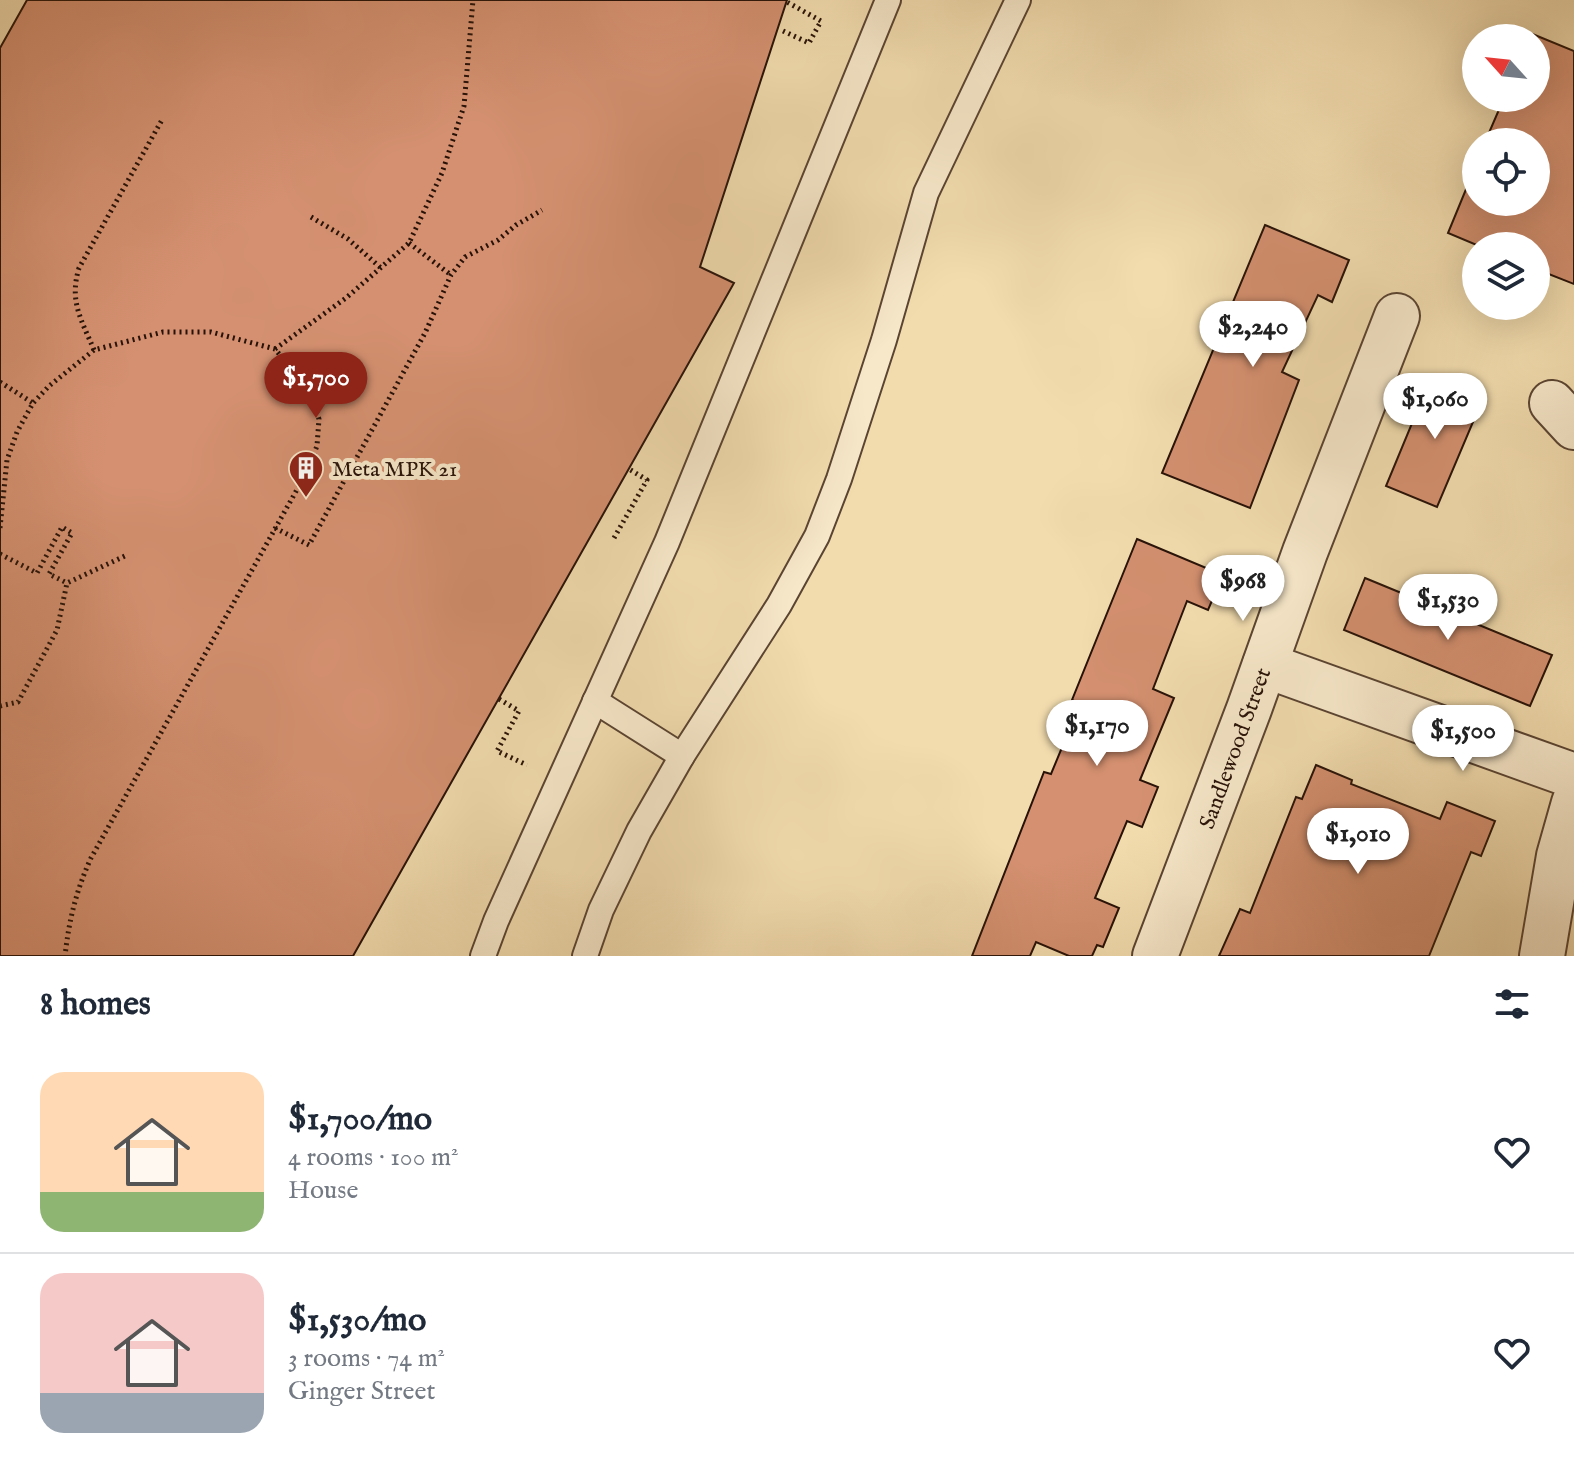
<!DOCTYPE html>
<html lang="en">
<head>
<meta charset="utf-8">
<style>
  :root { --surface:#fff; --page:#f6f6f7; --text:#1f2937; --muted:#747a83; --line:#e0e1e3; --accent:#8f2418 }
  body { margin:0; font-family:"IM FELL English",serif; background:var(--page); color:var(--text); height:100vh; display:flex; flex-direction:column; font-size:30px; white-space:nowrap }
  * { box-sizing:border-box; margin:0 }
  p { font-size:26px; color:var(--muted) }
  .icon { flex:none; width:44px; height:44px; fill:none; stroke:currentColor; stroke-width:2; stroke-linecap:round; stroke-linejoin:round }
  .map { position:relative; height:956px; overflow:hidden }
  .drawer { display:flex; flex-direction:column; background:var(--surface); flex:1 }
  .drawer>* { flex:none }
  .needle { width:52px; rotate:297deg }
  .buttons { position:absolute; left:1462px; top:24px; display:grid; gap:16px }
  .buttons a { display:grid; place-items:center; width:88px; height:88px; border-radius:50%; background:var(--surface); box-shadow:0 8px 32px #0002; font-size:40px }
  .price { position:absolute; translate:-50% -68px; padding:0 18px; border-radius:28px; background:#fff; color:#222; font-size:26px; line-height:52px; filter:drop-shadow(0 2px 4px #0008) }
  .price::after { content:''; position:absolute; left:50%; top:48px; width:24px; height:18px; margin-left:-12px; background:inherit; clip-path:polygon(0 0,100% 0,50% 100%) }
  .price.on { background:var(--accent); color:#fff }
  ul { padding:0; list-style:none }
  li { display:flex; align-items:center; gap:24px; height:200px; padding:0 40px }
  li+li { border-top:2px solid var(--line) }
  li span { display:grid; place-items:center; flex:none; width:224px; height:160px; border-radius:24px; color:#555 }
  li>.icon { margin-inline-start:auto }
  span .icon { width:96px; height:96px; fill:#fffc; stroke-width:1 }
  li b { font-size:34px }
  h2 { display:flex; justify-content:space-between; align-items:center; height:96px; padding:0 40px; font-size:34px }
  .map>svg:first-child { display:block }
  .building { fill:#d49070; stroke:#281208; stroke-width:2 }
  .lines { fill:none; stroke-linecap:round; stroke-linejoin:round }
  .service-casing { stroke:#5a4432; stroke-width:28 }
  .minor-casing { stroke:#5a4432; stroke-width:48 }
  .path { stroke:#281208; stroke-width:5; stroke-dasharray:2 4; stroke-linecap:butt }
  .service { stroke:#f7e8ca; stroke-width:24 }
  .minor { stroke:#f7e8ca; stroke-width:44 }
  .labels { text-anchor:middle; stroke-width:8; stroke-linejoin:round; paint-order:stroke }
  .poi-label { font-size:22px; fill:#281208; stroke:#f7e8ca; text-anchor:start }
  .street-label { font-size:22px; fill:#281208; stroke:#f7e8ca }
</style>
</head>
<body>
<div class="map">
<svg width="1574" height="956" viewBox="0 0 1574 956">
  <rect width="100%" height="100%" fill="#f2dcae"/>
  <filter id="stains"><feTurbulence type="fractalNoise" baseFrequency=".0025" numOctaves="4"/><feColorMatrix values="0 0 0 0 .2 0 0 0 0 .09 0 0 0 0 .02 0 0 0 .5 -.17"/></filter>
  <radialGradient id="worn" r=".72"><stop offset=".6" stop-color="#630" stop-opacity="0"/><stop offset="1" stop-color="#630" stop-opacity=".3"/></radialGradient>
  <g class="building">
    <path d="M27,0H787L700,267L734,283L353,956H0V48Z"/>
    <path d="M1530,33L1574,51V284L1536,269V246H1479L1448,233L1476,165V202H1536V142H1485L1504,98H1536V38H1528Z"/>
    <path d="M1265,225L1349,260L1332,302L1318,295L1282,372L1299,380L1250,508L1162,473Z"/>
    <path d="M1432,375L1484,396L1437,507L1386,486Z"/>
    <path d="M1137,539L1223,575L1208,610L1187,601L1153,689L1174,698L1140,780L1158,787L1142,827L1127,821L1095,898L1119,908L1103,947L1097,945L1092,956H1069L1036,942L1030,956H972L1044,772L1051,774L1080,704L1072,700Z"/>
    <path d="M1365,578L1552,655L1530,706L1344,630Z"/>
    <path d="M1316,765L1352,780L1351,784L1440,819L1447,802L1495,821L1481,856L1471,852L1429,956H1219L1240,909L1250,913L1296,797L1302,799Z"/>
  </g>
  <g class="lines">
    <g class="service-casing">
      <g id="service">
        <path d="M595,701L682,756"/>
        <path d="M483,956L496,921L667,542L888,0"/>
        <path d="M585,956L601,910L639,831L682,756L779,605L817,536L839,479L884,340L926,193L1018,0"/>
      </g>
    </g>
    <g class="minor-casing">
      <g id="minor">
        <path d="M1552,403L1574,427"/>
        <path d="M1265,665L1574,776"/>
        <path d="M1155,956L1249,709L1305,552L1397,316"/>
        <path d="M1542,956L1559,856L1574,803"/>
      </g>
    </g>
    <g class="path">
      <path d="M783,31L809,43L821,21L787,2"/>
      <path d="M311,217L348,239L381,268"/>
      <path d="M409,243L451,275"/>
      <path d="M275,349L346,298L409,243L442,173L464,106L473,0"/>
      <path d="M94,350C81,319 69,301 79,268L163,118"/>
      <path d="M0,382L33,403"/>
      <path d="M0,528L7,460L17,432L33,403L49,386L94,350L163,332H211L275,349L308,388L319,419L317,446L304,477L91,858C76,891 69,920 65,956"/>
      <path d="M275,528L309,545L425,333L451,275L465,257L498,240L516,225L542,210"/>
      <path d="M614,538L647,480L629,469"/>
      <path d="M0,554L37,573L62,527L72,533L49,574L67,583"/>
      <path d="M499,699L519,711L497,751L527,765"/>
      <path d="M0,706L18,702L57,630L67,583L127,555"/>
    </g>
    <use href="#service" class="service"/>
    <use href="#minor" class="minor"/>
  </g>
  <defs>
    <g id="building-pin" transform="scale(1.8)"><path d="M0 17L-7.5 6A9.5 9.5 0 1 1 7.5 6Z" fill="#8f2418" stroke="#f7e8ca"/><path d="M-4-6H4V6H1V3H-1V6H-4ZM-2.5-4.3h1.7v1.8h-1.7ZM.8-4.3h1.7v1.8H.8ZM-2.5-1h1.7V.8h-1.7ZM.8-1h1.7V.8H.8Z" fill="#fff"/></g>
  </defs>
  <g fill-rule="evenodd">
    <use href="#building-pin" x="306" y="468"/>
  </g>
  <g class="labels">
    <g class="poi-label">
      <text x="332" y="476">Meta MPK 21</text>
    </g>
    <g class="street-label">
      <text transform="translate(1234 748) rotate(-70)" y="8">Sandlewood Street</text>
    </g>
  </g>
  <rect width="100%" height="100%" filter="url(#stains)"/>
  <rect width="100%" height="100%" fill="url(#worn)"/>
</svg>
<div class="buttons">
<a><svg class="needle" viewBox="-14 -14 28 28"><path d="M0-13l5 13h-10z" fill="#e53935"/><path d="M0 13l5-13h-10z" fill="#747a83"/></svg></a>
<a><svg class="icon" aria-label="locate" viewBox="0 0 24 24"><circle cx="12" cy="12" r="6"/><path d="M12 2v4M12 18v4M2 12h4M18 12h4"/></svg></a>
<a><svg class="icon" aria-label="layers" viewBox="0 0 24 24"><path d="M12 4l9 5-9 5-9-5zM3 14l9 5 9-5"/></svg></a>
</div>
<b class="price" style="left:1253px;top:369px">$2,240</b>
<b class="price on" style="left:316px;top:420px">$1,700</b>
<b class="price" style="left:1435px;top:441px">$1,060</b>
<b class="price" style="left:1243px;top:623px">$968</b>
<b class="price" style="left:1448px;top:642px">$1,530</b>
<b class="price" style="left:1097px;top:768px">$1,170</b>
<b class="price" style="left:1463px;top:773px">$1,500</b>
<b class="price" style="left:1358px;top:876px">$1,010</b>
</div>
<section class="drawer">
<h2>8 homes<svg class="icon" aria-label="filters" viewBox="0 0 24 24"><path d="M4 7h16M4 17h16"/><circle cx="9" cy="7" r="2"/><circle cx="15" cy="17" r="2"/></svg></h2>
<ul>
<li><span style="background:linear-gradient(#ffd9b3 75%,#8fb573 0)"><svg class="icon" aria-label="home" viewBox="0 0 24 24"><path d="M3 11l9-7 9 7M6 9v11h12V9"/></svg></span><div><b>$1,700/mo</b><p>4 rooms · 100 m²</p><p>House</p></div><svg class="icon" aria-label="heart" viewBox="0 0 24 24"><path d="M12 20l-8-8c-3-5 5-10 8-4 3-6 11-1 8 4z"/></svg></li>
<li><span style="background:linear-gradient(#f6c9c9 75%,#9aa5b1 0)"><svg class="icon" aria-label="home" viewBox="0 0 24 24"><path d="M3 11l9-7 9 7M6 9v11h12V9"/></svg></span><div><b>$1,530/mo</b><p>3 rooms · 74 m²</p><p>Ginger Street</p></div><svg class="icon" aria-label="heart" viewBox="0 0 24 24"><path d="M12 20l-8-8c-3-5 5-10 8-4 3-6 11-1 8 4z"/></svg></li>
</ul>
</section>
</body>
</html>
